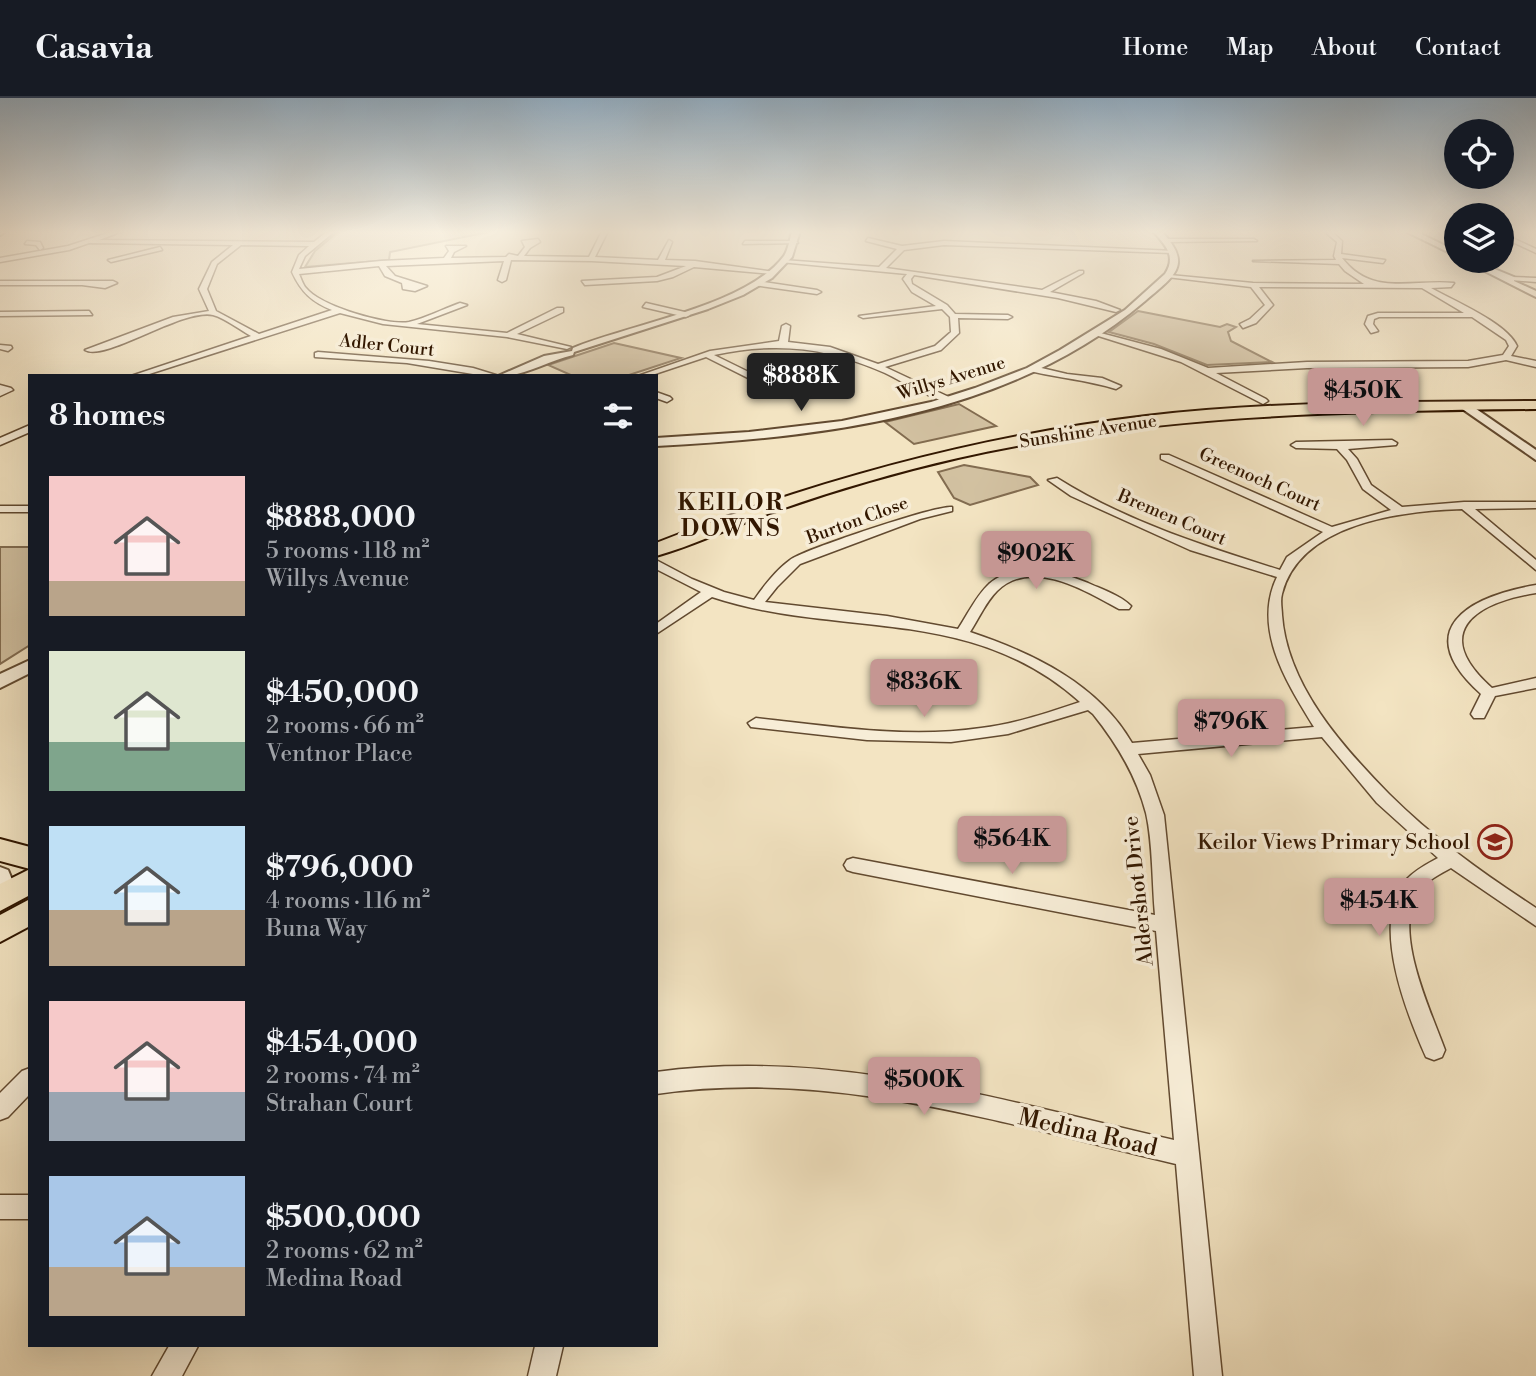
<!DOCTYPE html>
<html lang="en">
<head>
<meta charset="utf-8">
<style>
  :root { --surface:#171b24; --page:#20242c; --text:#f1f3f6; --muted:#9ea1a6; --line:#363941; --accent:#c59692 }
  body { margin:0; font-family:"Libre Bodoni",serif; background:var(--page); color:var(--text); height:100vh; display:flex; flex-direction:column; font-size:26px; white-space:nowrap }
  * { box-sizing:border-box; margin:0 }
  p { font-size:23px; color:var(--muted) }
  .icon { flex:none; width:38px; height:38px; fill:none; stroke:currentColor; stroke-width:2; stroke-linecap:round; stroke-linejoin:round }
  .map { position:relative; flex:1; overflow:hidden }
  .details { position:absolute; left:28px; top:276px; width:630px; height:973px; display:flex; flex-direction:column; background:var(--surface); border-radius:0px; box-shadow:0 7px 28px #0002 }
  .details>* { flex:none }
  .tools { position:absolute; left:1444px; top:21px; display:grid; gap:14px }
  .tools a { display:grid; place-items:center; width:70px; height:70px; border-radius:50%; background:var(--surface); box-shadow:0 7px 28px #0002; font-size:35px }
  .price { position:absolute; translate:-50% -60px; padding:0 16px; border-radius:7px; background:var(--accent); color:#111; font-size:23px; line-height:46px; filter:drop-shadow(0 2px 4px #0008) }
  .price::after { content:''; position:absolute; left:50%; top:42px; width:21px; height:16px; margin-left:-10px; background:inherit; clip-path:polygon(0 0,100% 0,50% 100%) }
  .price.on { background:#222; color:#fff }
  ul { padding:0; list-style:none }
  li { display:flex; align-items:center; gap:21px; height:175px; padding:0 21px }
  li span { display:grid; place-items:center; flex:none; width:196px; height:140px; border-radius:0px; color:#555 }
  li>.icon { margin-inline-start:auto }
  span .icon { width:84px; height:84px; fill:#fffc; stroke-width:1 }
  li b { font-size:30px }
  h2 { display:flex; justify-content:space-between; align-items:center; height:84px; padding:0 21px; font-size:30px }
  header { display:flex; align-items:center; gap:42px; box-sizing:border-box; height:98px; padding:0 35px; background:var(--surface); border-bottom:2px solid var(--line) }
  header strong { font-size:33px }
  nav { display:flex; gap:38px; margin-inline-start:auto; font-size:24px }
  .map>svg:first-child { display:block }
  .green { fill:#d2c1a1; stroke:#826c50; stroke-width:2 }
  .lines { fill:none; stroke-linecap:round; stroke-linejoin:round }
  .minor-casing { stroke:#624a30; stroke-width:3 }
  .tertiary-casing { stroke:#624a30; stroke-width:4 }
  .primary-casing { stroke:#321700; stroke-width:4 }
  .minor { fill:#f7edd7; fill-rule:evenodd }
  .tertiary { fill:#f7edd7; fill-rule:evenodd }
  .primary { fill:#f3e4c2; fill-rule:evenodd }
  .labels { text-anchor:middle; stroke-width:7; stroke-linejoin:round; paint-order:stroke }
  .far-street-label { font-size:18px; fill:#321700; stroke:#f7edd7 }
  .poi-label { font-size:21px; fill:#321700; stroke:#f7edd7; text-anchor:end }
  .street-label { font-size:21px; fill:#321700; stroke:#f7edd7 }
  .far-district-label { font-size:23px; font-weight:bold; letter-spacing:2px; fill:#321700; stroke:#f7edd7 }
  .near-street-label { font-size:24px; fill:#321700; stroke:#f7edd7 }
</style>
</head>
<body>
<header>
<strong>Casavia</strong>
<nav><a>Home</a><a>Map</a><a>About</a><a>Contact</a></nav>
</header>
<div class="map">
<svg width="1536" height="1278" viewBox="0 0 1536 1278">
  <rect width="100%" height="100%" fill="#f3e4c2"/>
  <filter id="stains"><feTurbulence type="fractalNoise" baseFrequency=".00286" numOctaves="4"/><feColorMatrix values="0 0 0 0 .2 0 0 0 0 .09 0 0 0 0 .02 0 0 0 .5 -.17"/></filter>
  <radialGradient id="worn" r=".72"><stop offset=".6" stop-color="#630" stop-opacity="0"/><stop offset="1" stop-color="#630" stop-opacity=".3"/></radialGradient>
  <g class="green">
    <path d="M339,133H479L484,135L390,154L389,162L305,169L315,153Z"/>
    <path d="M1138,213L1220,229L1227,226L1236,229L1228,234L1231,243L1272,264L1207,267L1154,246L1109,234Z"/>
    <path d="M614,245L681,260L626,278H573L548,267Z"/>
    <path d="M959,306L996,328L914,346L885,324Z"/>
    <path d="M964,367L1030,379L1038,387L970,407L954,400L938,374Z"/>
    <path d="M0,449H30V547L0,566Z"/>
  </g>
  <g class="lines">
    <g class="minor-casing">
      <g id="minor">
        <path d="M114,133H123L99,142L314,144L328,133H335L305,158L299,171L381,163L444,160L449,153L446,148H466L454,154L451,160L506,159L509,156L518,158L525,149L522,143L538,141L540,144L530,150L524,158L589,159L602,133H608L595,159L658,162L669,142L672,144L665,162L695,163L775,174L772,176L694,169L673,179L657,183L585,187L582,183L657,179L686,168L592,163L511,162L506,182L502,184L498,182L504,163L386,168L395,178L427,188L415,193L403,191L402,185L385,178L379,168L299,176C301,180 303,187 306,190C320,208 387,228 409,224C426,220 443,211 460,205L467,207L417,226L507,235L557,210H563V214L517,236L571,249L567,251L507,239L383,226L340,215L143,278H131L251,238C240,232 225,220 213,217C183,210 105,264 85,252L173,219L209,213L199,191L212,164L233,147L89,145L69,152L0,164V160L68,148ZM241,147L309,148L299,157L292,174C301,194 312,204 332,212L259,236L216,213L207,191L217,166Z"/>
        <path d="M1324,133H1331L1342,143L1341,156L1385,162L1383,165L1342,160C1372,199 1411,181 1454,185L1451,189L1431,190C1454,203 1507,225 1517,248L1511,258L1536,263V269L1506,262L1468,269L1307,270L1216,275L1266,301L1268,303L1263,306L1181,264L1089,235L1093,233L1161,251L1208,270L1307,264L1468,263L1503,257L1509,248L1506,242L1472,219H1379L1374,221L1373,226L1378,233L1371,235L1365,226L1368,218L1378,215H1464L1422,190L1259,189L1273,207L1256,225L1243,230L1240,226L1250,221L1265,207L1251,189L1167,179L1170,177L1253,185L1364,186L1345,173L1339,166L1253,163L1336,162L1334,158L1337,144Z"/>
        <path d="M1502,135L1536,151V155L1502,139Z"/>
        <path d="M868,140L902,148L944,143L1175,153L1172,155L944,147L904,152L886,170L1042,192L1079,173H1083V175L1050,194L1096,203L1120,212L1116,214L1058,200L914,177L911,181L912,186L947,207L955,216L1008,217L1012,219L1008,221L958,220L959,235L941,252L885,269L951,300V304L948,305C926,298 905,285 885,275C828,250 779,243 714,257L771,285L773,287L768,290L706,259L649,278H638L710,253L779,243L782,228L786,226L790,228L788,244L830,249L878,266L935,248L951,234L950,219L942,211L863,220L859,218L936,208L912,194L903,181L907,176L780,164L783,162L879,169L897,151L866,143Z"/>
        <path d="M1167,141H1254L1257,143L1165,144Z"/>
        <path d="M27,143L40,144L43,150L40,152L36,147L25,146Z"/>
        <path d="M745,143H795L798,145L743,146Z"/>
        <path d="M160,149L162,152L111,164L108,162Z"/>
        <path d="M1512,179L1536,180V184L1510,182Z"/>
        <path d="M0,183H113L117,185L105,190L82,187H0Z"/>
        <path d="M757,183L817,192L821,194L817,196L754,187Z"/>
        <path d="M646,205L689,215L690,217L686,219L643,209Z"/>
        <path d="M89,213L92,217L0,218V214Z"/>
        <path d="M0,247L11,248L12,250L8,253L0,251Z"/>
        <path d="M318,254L429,263L473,270L499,278H485L407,265L315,259V255Z"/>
        <path d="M1033,268L1067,276L1102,280L1121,288L1116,291C1088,282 1059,280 1030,273V269Z"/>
        <path d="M0,287L11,290L13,292L0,298Z"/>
        <path d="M656,294L670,299L672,301L667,304L656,300Z"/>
        <path d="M30,327V334L0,347V340Z"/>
        <path d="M1392,342L1397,345L1396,347L1348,351L1357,361L1371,387L1402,409L1464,404H1536V410L1475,411L1536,462V472L1462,411C1401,413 1300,425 1282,496C1280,503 1282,511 1282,517C1287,587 1342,648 1389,696C1433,740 1484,776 1536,810V828L1451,770C1440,776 1428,782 1420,792C1390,829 1431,913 1445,952L1442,959L1434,962L1426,959C1406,914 1370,824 1406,782C1415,772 1427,766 1438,760L1377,705L1322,639L1138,656L1150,677L1164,717L1222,1278H1194L1176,1066C1005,1026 833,970 656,996V974C833,950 1004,1003 1174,1042L1156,833L853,774L847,772L844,767L847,762L853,760L1155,817C1152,785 1153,745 1146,715C1136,677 1117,646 1093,616L1088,612L1008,636L951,644L867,642L751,629L748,625L756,620C830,628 906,641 981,630C1015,626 1047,615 1080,604C969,505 838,541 712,499L656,536V526L701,494L656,471V462L692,481L724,494L754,502C764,488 775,473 790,462C803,452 937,407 952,409V413L920,421L800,466L777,489L765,504L887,518L958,531C968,516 976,498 989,486C1017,462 1057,472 1088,485C1101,491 1120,497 1131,508L1129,511H1119C1086,493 1031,459 997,493C986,504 979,520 970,534C1033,555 1098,586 1132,645L1314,629C1287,585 1252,531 1277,479L1190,452L1071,398L1048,382L1057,380C1125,423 1204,448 1280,472L1287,459L1323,434L1161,361V357H1169L1332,429L1391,412L1363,391L1347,362L1337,351L1296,350L1291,347L1296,344Z"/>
        <rect x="0" y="408" width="30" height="6"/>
        <path d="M1536,487V495C1474,505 1430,535 1492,590L1536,580V590L1495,598L1484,620H1474L1471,616L1481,596C1410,532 1467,499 1536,487Z"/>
        <path d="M30,970V996L8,1019L0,1022V995L22,973Z"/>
        <rect x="0" y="1097" width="30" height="24"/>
        <path d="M169,1248H198L182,1278H152Z"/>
        <path d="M535,1248H563L556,1278H528Z"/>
      </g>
    </g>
    <g class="tertiary-casing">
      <g id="tertiary">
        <path d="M792,133H800L792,159L772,180L743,197L708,211L574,254L573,257C548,263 523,279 498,278L544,258L572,253L573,250C631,226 747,208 784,158C788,152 790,141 792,133Z"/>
        <path d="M1153,133H1161C1194,167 1174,178 1145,203C1010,318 827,339 656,348V340L749,334L842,323L931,304L975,290L1027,270L1060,252L1125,212L1165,176C1177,158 1165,147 1153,133Z"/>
        <path d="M1405,133H1415L1456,153V158Z"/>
        <path d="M1465,163H1475L1514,179V183L1536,193V199Z"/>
        <path d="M1461,306H1469L1536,352V362L1461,310Z"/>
        <path d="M30,562V575L0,590V576Z"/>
        <path d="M0,769L8,772L18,796L15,802L7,805L0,803Z"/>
      </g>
    </g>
    <g class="primary-casing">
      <g id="primary">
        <path d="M0,133H6L0,137Z"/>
        <path d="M1536,303V311C1341,313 1148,317 958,360C893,375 828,394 765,417C729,430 693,448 656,458V445C814,383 977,338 1146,318C1275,303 1406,304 1536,303Z"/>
        <path d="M0,741L30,749V771L0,763Z"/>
        <path d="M30,771V797L0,813V786Z"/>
        <path d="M30,801V828L0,844V817Z"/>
      </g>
    </g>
    <use href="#minor" class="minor"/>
    <use href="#tertiary" class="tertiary"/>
    <use href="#primary" class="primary"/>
  </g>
  <linearGradient id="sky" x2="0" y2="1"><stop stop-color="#92abbe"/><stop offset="0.43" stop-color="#faf3e4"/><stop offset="1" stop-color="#faf3e4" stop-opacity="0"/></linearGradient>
  <rect width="1536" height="312" fill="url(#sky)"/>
  <defs>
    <g id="school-ring" transform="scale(1.75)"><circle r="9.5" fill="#f7edd7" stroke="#8f2418" stroke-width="1.5"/><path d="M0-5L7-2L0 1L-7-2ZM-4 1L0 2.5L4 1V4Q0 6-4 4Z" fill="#8f2418"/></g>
  </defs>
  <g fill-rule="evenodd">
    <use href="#school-ring" x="1495" y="744"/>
  </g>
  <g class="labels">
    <g class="far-street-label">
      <text transform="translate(387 247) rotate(6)" y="6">Adler Court</text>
      <text transform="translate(951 280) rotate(-17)" y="6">Willys Avenue</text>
      <text transform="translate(1088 333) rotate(-9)" y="6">Sunshine Avenue</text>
      <text transform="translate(1260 381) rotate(24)" y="6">Greenoch Court</text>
      <text transform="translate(1172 419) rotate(23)" y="6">Bremen Court</text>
      <text transform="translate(857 422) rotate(-20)" y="6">Burton Close</text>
    </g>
    <g class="poi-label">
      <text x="1470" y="751">Keilor Views Primary School</text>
    </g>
    <g class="street-label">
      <text transform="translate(1138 793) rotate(-96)" y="7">Aldershot Drive</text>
    </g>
    <g class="far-district-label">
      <text x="731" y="412">KEILOR<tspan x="731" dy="26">DOWNS</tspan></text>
    </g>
    <g class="near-street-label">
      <text transform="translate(1088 1034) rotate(13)" y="8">Medina Road</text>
    </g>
  </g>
  <rect width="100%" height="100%" filter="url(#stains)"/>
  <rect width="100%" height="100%" fill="url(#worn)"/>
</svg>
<div class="tools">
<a><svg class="icon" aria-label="locate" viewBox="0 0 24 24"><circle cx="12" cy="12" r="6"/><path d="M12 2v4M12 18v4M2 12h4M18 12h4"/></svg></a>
<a><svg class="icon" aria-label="layers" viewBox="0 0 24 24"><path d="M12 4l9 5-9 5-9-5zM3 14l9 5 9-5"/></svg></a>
</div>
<b class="price on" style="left:801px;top:315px">$888K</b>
<b class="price" style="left:1363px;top:330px">$450K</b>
<b class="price" style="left:1036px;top:493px">$902K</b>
<b class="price" style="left:924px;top:621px">$836K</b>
<b class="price" style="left:1231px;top:661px">$796K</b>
<b class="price" style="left:1012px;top:778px">$564K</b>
<b class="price" style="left:1379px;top:840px">$454K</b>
<b class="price" style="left:924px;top:1019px">$500K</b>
<section class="details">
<h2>8 homes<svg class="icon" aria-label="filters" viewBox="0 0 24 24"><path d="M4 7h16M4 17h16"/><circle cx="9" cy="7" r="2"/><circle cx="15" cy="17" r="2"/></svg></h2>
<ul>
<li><span style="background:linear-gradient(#f6c9c9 75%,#b9a48a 0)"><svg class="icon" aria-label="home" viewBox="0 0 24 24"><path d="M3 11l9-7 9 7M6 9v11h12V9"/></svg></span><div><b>$888,000</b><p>5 rooms · 118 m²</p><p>Willys Avenue</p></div></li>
<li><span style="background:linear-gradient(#dfe7d0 65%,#7fa58c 0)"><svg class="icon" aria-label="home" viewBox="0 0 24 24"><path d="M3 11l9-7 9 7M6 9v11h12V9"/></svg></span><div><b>$450,000</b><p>2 rooms · 66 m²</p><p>Ventnor Place</p></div></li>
<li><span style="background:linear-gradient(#bfe0f5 60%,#b9a48a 0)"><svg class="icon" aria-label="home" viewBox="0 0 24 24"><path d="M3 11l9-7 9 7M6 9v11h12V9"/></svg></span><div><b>$796,000</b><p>4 rooms · 116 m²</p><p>Buna Way</p></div></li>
<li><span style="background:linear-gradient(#f6c9c9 65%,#9aa5b1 0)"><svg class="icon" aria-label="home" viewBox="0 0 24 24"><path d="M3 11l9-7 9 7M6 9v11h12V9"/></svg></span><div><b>$454,000</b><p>2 rooms · 74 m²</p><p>Strahan Court</p></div></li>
<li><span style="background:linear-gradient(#a9c7e8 65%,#b9a48a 0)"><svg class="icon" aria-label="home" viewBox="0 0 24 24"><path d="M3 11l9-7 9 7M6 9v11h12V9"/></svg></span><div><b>$500,000</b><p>2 rooms · 62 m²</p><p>Medina Road</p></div></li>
</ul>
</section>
</div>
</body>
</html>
